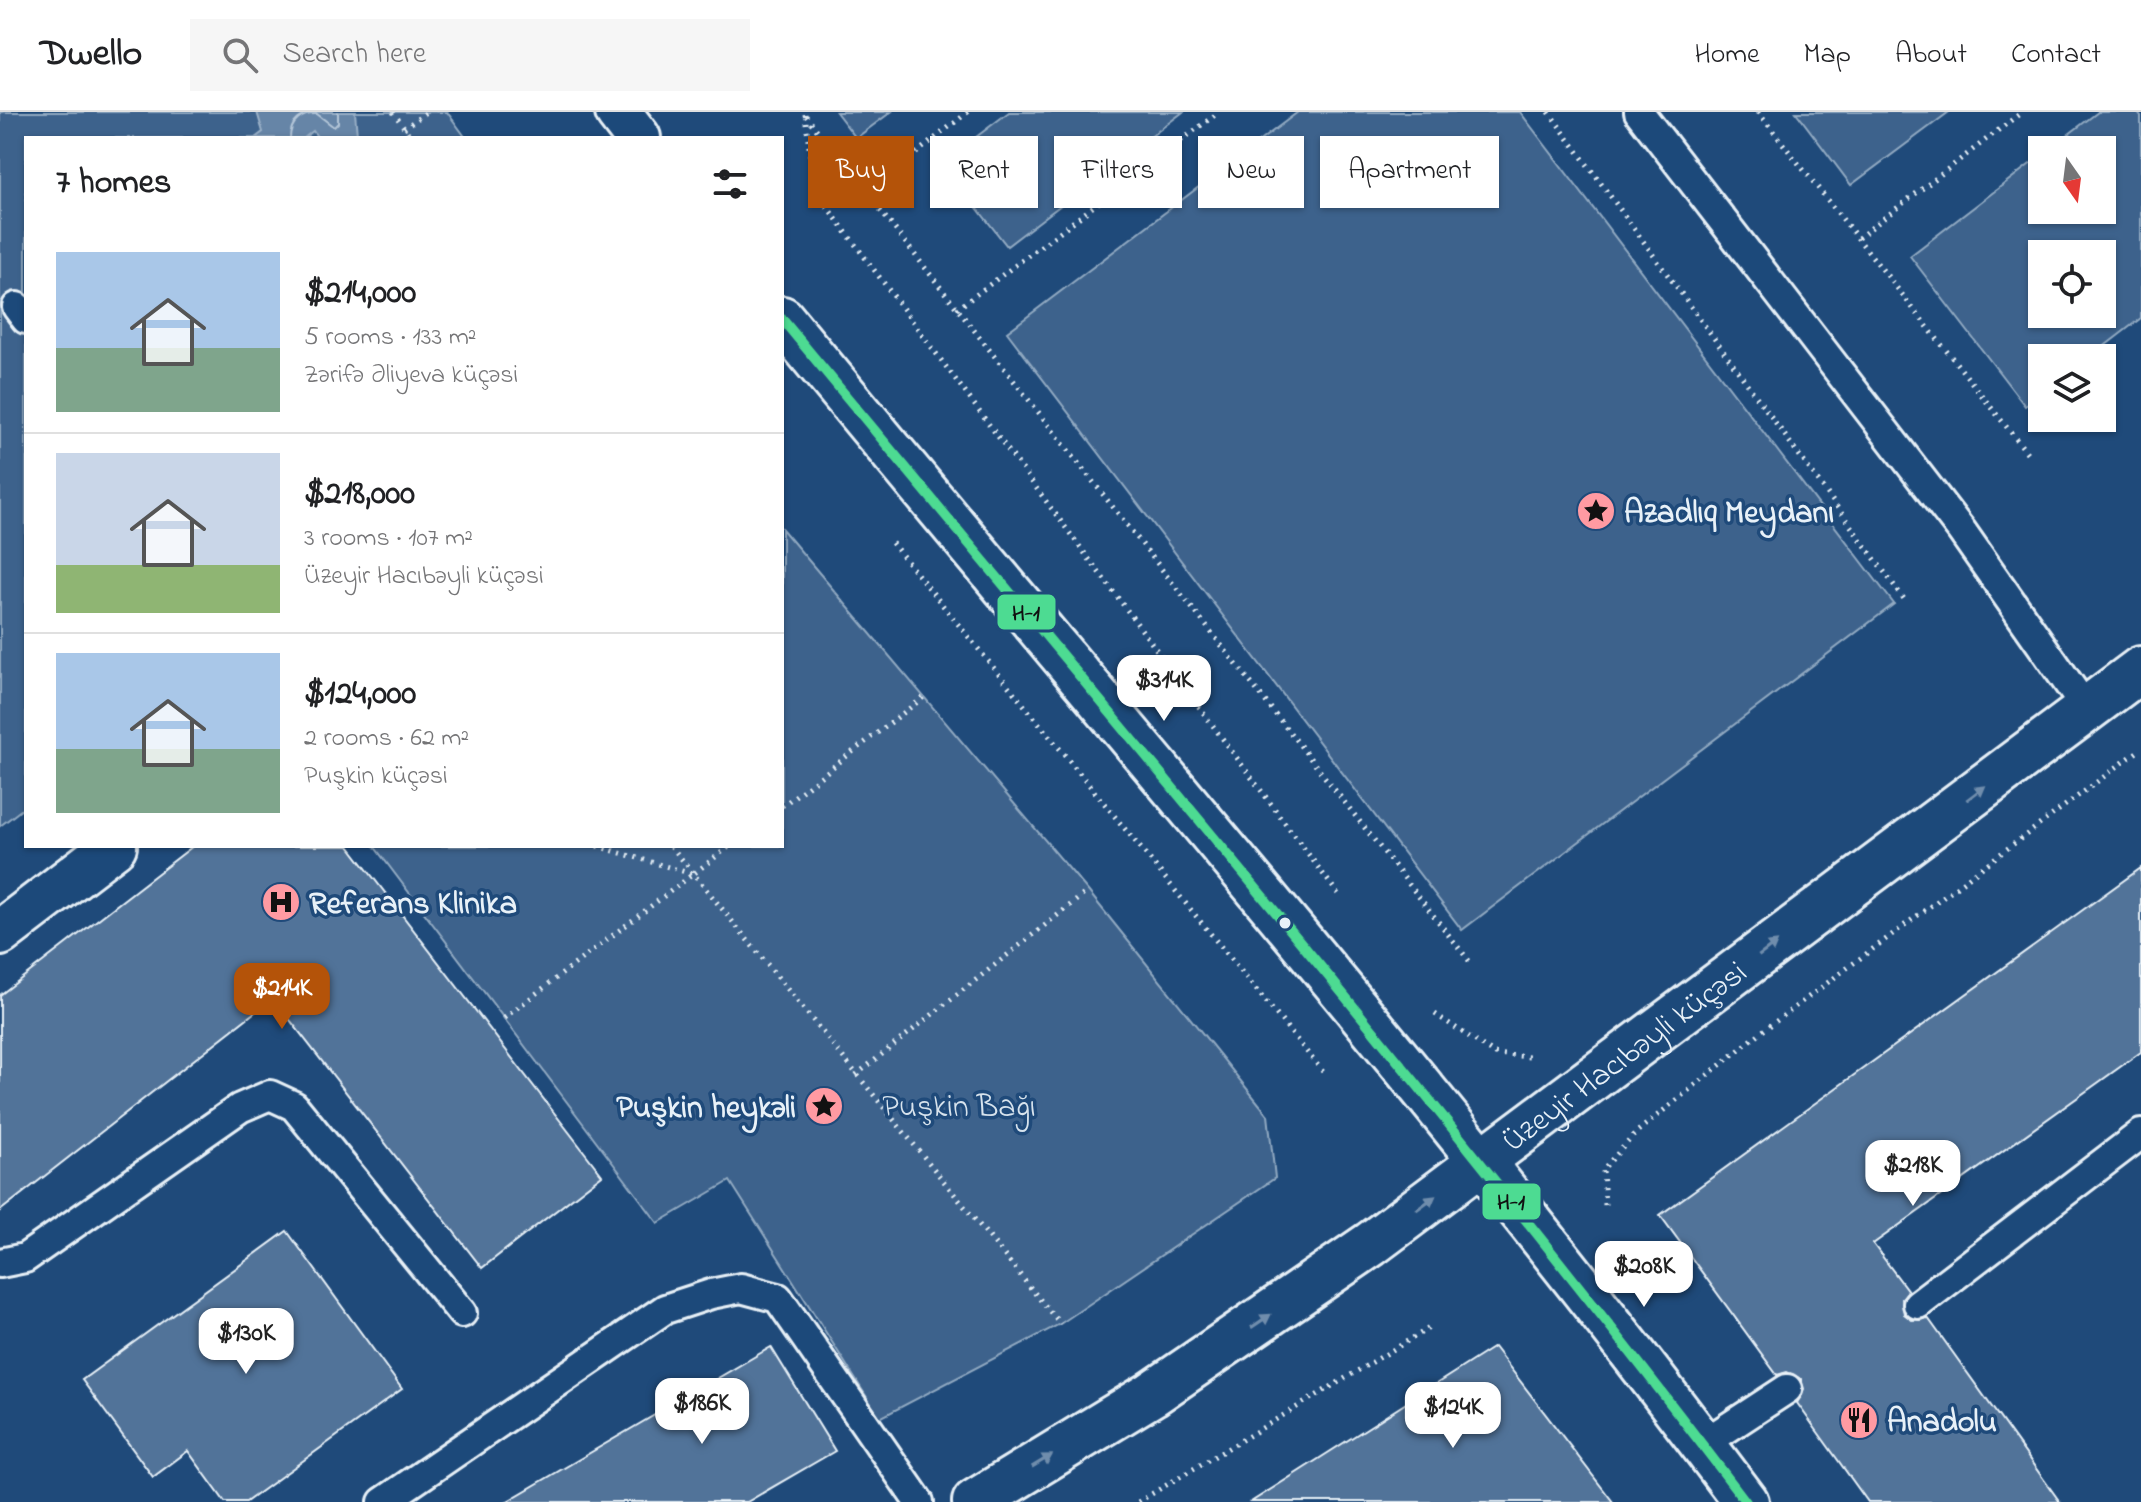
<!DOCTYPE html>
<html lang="en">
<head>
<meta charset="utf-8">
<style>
  :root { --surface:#fff; --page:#f6f6f6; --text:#202124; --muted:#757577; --line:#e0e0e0; --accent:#b45309 }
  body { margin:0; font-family:"Indie Flower",sans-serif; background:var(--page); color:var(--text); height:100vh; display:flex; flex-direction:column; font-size:30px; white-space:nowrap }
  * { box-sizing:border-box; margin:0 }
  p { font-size:26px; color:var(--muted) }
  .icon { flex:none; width:44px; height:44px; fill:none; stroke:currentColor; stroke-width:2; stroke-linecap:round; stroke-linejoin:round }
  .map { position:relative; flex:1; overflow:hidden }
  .sheet { position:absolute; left:24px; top:24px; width:760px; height:712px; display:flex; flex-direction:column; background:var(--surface); border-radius:0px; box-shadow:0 2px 6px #0004 }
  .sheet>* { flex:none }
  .banner { position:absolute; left:808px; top:24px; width:760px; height:72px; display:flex; gap:16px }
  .needle { width:52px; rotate:166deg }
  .tools { position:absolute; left:2028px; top:24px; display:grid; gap:16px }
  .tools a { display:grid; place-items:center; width:88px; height:88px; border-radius:0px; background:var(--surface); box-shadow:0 2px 6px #0004; font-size:40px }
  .price { position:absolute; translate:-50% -68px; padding:0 18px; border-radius:16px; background:#fff; color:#222; font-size:26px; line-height:52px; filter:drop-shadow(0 2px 4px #0008) }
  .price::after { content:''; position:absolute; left:50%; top:48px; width:24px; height:18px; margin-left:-12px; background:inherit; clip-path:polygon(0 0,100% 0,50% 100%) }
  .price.current { background:var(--accent); color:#fff }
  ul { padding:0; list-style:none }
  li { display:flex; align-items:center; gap:24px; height:200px; padding:0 32px }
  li+li { border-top:2px solid var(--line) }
  li span { display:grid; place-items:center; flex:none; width:224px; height:160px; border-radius:0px; color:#555 }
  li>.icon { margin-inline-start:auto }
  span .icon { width:96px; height:96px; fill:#fffc; stroke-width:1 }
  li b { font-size:34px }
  h2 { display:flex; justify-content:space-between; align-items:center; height:96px; padding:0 32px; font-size:34px }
  .tag { padding:0 28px; border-radius:0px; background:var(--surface); box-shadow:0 2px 6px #0004; font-size:28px; line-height:72px }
  .tag.current { background:var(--accent); color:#fff }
  header { display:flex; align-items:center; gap:48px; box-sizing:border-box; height:112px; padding:0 40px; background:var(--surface); border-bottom:2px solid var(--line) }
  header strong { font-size:38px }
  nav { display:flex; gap:44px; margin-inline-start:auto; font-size:28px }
  .search { width:560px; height:72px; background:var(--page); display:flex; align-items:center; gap:20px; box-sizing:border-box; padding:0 28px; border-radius:0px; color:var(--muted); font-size:30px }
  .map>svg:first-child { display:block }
  .green { fill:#3c628c; stroke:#92aac2; stroke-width:2; fill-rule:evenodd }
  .water { fill:#6685a7; stroke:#9ab0c7; stroke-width:2 }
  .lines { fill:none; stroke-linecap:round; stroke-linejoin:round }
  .shore { stroke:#b4c6d8; stroke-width:2 }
  .building { fill:#517399; stroke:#e8f1f8; stroke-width:2 }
  .lane-casing { stroke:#e8f1f8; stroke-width:34 }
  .street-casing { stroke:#e8f1f8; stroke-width:50 }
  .secondary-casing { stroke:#e8f1f8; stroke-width:50 }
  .highway-casing { stroke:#e8f1f8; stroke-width:50 }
  .path { stroke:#e8f1f8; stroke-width:5; stroke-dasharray:2 6; stroke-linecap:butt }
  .lane { stroke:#1f4a7a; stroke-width:28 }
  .street { stroke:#1f4a7a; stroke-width:44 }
  .secondary { stroke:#1f4a7a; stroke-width:44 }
  .highway { stroke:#1f4a7a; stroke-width:44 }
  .bus-1-casing { stroke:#1f4a7a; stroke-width:16 }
  .bus-1 { stroke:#4ddb92; stroke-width:10 }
  .oneway { fill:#6f8dac }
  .bus-dot { fill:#e8f1f8; stroke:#1f4a7a; stroke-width:3 }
  .labels { text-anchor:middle; stroke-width:7; stroke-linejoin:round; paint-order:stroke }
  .poi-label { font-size:32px; font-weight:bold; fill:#e8f1f8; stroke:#1f4a7a; text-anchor:start }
  .street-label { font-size:32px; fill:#e8f1f8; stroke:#1f4a7a }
  .park-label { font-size:32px; fill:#d7e3ed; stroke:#1f4a7a }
  .line-badge { stroke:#1f4a7a; stroke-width:3 }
  .pale-badge-label { font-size:22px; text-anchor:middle; font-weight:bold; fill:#111 }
</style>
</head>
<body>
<header>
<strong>Dwello</strong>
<div class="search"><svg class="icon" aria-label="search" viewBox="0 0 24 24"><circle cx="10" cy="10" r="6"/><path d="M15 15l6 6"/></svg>Search here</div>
<nav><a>Home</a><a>Map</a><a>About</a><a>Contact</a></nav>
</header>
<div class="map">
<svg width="2141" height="1390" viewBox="0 0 2141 1390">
  <rect width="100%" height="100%" fill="#1f4a7a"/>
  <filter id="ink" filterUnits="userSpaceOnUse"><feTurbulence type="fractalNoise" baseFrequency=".0125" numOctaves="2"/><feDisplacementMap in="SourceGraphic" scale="16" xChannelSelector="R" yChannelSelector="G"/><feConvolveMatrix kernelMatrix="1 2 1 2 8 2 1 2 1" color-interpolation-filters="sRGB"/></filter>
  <g filter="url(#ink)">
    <g class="green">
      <path d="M0,0H447L466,26H26V694L0,714Z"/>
      <path d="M836,0H891L856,26Z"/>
      <path d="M1009,0H1183L1007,134L942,51Z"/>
      <path d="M1298,0H1520L1894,492L1462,818L1007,220Z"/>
      <path d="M1796,0H1949L1851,73Z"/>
      <path d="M2098,0H2137L2141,5V206L2089,246H2042V282L2025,294L1910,144L2042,43V98H2102V38H2048ZM2042,142H2102V202H2042Z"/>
      <path d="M782,417L1088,779L1268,1003L1275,1066L1060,1212L880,1306L730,1069L658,1111L374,734H782Z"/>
    </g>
    <path class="water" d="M257,0H355L357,23L353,26H318L313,19L304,26H255L263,20Z"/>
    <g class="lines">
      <path class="shore" d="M290,26C290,10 302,1 317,2L334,15L338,11V0"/>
    </g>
    <g class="building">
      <path d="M193,734H349L602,1063L482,1156L273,886L0,1099V883Z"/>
      <path d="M2141,756V940L1873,1132L1908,1179L1902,1186L1904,1202L1912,1208L1928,1206L2060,1390H1868L1797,1291L1804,1277L1801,1267L1787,1260L1777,1263L1660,1103Z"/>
      <path d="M287,1119L402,1277L246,1390H225L188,1339L153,1365L82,1268Z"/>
      <path d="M771,1235L835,1339L747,1390H506Z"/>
      <path d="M1494,1235L1613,1390H1251Z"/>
    </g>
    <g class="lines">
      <g class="lane-casing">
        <g id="lane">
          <path d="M1639,0L1961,418L2087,598"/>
          <path d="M17,195L26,207"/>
          <path d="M0,1151L25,1146L240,996L270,983L294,994L462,1201"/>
          <path d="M1918,1192L2141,1022"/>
          <path d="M1703,1332L1787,1277"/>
          <path d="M383,1390L665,1197L711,1182L741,1176L778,1186L919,1390"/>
        </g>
      </g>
      <g class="street-casing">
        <path id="street" d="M0,821L114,734"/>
      </g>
      <g class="secondary-casing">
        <g id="secondary">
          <path d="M618,0L638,26"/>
          <path d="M782,207C1105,600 1442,982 1746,1390"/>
        </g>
      </g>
      <g class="highway-casing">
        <g id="highway">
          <path id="s1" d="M975,1390L1152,1282L1371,1132L2141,557"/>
        </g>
      </g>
      <g class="path">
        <path d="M393,0L412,26"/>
        <path d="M1549,0L1907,491"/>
        <path d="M1758,0L2028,342"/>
        <path d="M805,2L814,77L1341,786"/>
        <path d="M806,4L1470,850"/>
        <path d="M404,16L427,0"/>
        <path d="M866,81L968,0"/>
        <path d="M1858,126L2022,0"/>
        <path d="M957,197L1219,0"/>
        <path d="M892,431L1324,961"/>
        <path d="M782,694L924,585"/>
        <path d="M597,734L692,762"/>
        <path d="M671,734L1060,1212"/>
        <path d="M1435,902L1495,942L1529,945"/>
        <path d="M504,906L730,734"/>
        <path d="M856,963L1088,779"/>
        <path d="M1605,1093L1603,1057L1638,1019L1760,921L2141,637"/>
        <path d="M1138,1390L1431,1215"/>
      </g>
      <use href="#lane" class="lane"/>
      <use href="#street" class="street"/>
      <use href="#secondary" class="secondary"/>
      <use href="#highway" class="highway"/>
      <g class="bus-1-casing">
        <path id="bus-1" d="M782,207C1107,599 1438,985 1746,1390"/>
      </g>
      <use href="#bus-1" class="bus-1"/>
    </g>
    <defs><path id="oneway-solid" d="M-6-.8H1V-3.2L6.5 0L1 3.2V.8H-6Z" transform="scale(2)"/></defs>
    <g class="oneway">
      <use href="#oneway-solid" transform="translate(1976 681) rotate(-37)"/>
      <use href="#oneway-solid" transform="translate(1768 837) rotate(-37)"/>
      <use href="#oneway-solid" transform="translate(1426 1091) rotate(-36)"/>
      <use href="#oneway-solid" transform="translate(1261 1209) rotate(-34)"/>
      <use href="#oneway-solid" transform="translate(1042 1349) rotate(-31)"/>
    </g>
  </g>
  <defs>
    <g id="sight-disc" transform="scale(2)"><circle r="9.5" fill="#ff9aa2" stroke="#1f4a7a"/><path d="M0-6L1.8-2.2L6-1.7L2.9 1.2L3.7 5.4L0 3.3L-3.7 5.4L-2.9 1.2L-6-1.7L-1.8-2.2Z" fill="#111"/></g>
    <g id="hospital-disc" transform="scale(2)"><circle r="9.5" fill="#ff9aa2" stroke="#1f4a7a"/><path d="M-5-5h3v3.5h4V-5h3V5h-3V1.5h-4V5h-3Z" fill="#111"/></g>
    <g id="restaurant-disc" transform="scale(2)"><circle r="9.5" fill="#ff9aa2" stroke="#1f4a7a"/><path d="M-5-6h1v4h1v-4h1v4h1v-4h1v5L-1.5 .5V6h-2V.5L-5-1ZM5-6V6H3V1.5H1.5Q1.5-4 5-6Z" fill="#111"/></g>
  </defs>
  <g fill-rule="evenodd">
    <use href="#sight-disc" x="1596" y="399"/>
    <use href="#hospital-disc" x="281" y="790"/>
    <use href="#sight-disc" x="824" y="994"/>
    <use href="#restaurant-disc" x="1859" y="1308"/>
  </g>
  <circle class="bus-dot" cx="1285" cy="811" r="7"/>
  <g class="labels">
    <g class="poi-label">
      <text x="1624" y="410">Azadlıq Meydanı</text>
      <text x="309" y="801">Referans Klinika</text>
      <text x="796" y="1005" text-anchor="end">Puşkin heykəli</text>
      <text x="1887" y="1319">Anadolu</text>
    </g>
    <g class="street-label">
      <text dy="11" stroke="none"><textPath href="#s1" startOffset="788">Üzeyir Hacıbəyli küçəsi</textPath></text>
    </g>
    <g class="park-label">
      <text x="959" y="1004">Puşkin Bağı</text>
    </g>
  </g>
  <g class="line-badge">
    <rect x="996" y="481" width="61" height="38" rx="8" fill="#4ddb92"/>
    <rect x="1481" y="1070" width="61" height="39" rx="8" fill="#4ddb92"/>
  </g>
  <g class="pale-badge-label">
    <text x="1026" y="508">H-1</text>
    <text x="1511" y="1097">H-1</text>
  </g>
</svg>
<div class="tools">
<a><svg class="needle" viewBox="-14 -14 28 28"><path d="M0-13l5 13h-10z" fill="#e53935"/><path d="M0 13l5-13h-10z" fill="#757577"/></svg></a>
<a><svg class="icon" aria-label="locate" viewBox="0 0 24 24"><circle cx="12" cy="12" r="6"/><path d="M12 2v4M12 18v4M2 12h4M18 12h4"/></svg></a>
<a><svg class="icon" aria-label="layers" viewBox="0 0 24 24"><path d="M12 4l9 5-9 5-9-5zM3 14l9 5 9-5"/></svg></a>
</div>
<b class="price" style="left:1164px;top:611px">$314K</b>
<b class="price current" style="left:282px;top:919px">$214K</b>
<b class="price" style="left:1913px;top:1096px">$218K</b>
<b class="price" style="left:1644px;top:1197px">$208K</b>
<b class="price" style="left:246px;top:1264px">$130K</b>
<b class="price" style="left:702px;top:1334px">$186K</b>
<b class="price" style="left:1453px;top:1338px">$124K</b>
<div class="banner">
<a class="tag current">Buy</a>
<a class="tag">Rent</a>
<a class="tag">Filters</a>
<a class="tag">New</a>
<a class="tag">Apartment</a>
</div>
<section class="sheet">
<h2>7 homes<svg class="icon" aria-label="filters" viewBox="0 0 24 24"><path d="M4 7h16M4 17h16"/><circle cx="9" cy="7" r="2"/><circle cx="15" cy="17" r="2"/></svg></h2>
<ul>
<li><span style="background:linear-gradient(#a9c7e8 60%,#7fa58c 0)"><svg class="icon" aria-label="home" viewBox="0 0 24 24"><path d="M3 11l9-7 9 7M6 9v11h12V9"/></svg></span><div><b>$214,000</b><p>5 rooms · 133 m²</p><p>Zərifə Əliyeva küçəsi</p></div></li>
<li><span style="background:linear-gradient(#c9d6e8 70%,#8fb573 0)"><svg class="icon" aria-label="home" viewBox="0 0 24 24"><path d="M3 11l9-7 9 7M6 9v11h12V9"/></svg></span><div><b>$218,000</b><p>3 rooms · 107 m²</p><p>Üzeyir Hacıbəyli küçəsi</p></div></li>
<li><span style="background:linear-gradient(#a9c7e8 60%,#7fa58c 0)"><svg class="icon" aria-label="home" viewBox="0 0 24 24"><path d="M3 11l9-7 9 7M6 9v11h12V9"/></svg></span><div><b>$124,000</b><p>2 rooms · 62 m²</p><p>Puşkin küçəsi</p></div></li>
</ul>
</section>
</div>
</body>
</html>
